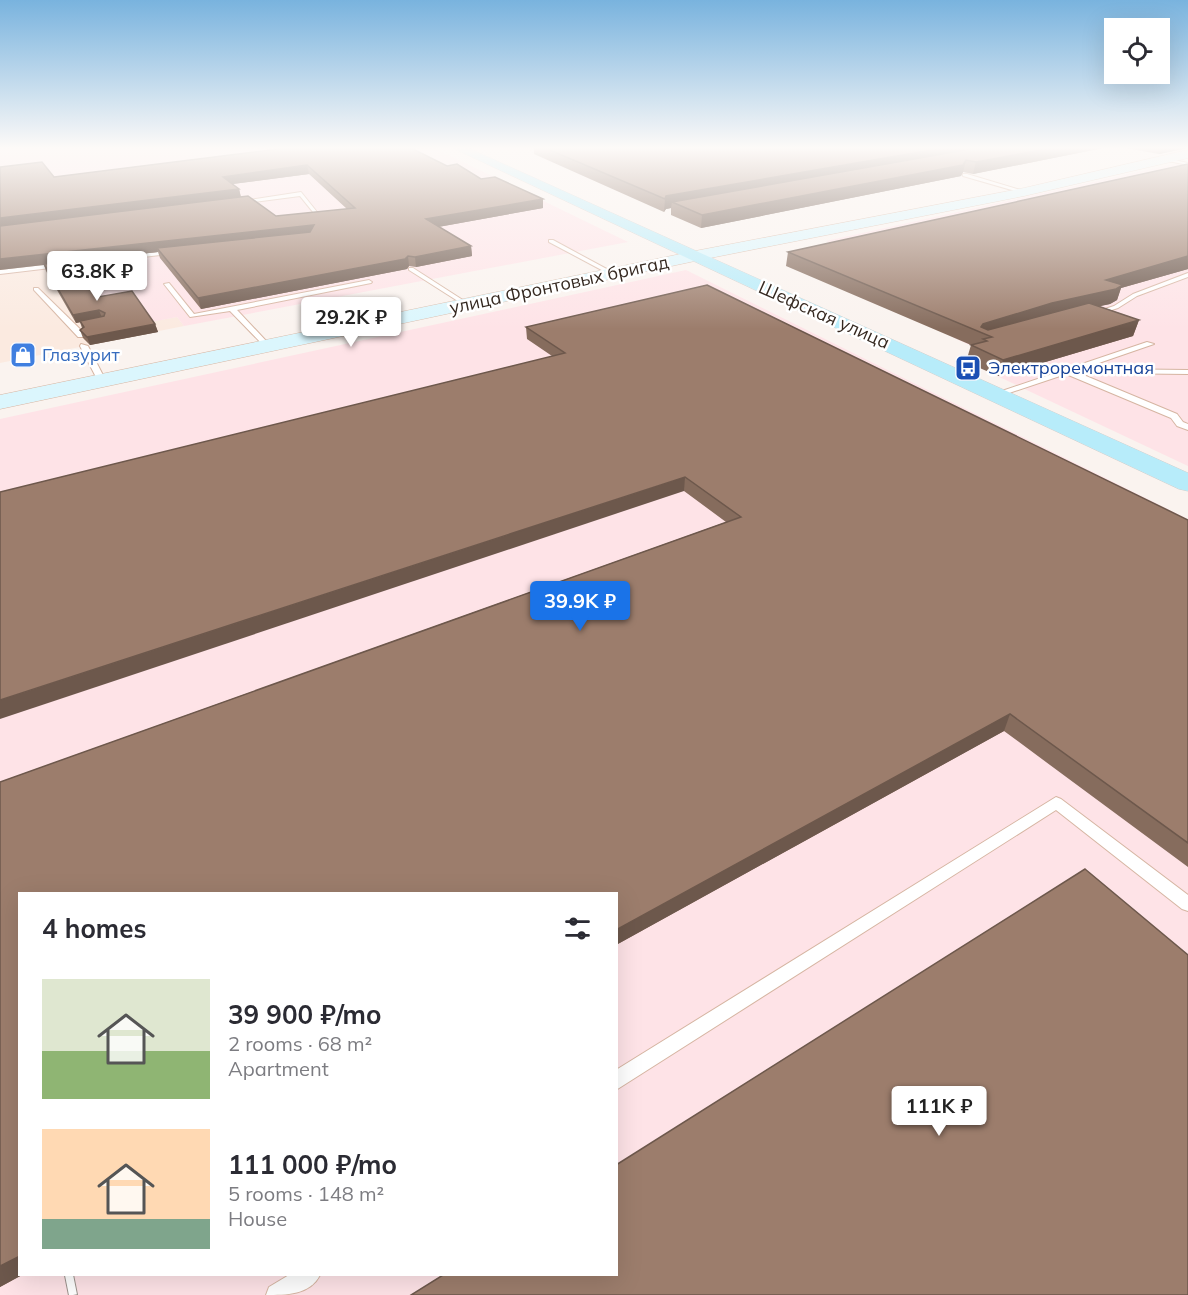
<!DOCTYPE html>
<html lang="en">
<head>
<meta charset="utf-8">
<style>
  :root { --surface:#fff; --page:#f7f7f7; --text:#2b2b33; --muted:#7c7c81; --accent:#1a73e8 }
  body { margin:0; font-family:Mulish,sans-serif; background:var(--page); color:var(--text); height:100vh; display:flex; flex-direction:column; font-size:22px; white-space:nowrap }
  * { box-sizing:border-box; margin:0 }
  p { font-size:20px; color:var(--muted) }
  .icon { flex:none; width:33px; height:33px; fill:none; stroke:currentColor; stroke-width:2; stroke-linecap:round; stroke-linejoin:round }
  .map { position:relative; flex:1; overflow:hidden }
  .sheet { position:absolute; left:18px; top:892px; width:600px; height:384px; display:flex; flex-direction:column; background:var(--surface); border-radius:0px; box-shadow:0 6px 24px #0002 }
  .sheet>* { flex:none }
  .controls { position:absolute; left:1104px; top:18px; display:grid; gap:12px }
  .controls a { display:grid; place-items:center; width:66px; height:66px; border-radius:0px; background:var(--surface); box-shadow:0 6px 24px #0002; font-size:30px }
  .price { position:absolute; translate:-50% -51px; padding:0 14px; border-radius:6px; background:#fff; color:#222; font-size:20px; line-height:39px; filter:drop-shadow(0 2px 3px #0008) }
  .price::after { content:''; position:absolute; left:50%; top:36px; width:18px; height:14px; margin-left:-9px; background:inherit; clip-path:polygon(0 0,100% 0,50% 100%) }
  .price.active { background:var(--accent); color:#fff }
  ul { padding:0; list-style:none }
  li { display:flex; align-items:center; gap:18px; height:150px; padding:0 24px }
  li span { display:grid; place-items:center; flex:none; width:168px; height:120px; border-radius:0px; color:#555 }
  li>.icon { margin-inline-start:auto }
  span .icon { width:72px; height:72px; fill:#fffc; stroke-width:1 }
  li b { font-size:26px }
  h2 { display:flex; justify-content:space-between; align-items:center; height:72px; padding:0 24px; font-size:26px }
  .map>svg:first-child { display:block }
  .built { fill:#fbeae0 }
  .industrial { fill:#fee3e7; fill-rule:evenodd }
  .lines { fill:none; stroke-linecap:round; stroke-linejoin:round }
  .lane-casing { stroke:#d6b5a2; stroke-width:2 }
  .secondary-casing { stroke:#d6b5a2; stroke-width:1 }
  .primary-casing { stroke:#d3d0ce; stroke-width:1 }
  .lane { fill:#fff; fill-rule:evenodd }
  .secondary { fill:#dbf6fd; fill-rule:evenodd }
  .primary { fill:#b7ecfa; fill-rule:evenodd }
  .rail-casing { stroke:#9d938d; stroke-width:10 }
  .rail { stroke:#fff; stroke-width:8; stroke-dasharray:22; stroke-linecap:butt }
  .wall { fill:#866c5d; fill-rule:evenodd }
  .shaded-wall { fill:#6d584c }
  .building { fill:#9c7d6c; stroke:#6d584c; stroke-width:1.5 }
  .labels { text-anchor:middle; stroke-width:5; stroke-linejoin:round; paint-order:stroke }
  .far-street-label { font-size:18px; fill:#352921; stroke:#fff }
  .far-shop-label { font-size:18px; fill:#366cbe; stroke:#fff; text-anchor:start }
  .far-transit-label { font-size:18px; fill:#164399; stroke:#fff; text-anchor:start }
</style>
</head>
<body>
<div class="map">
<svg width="1188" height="1295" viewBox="0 0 1188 1295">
  <rect width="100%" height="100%" fill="#faf3ef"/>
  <path class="built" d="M87,265L92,273L84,274L116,328L177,317L184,326L0,363V275Z"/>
  <g class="industrial">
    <path d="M0,148H434L628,242L184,326L177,317L151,322L101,305L83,274L92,272L87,265L0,275Z"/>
    <path d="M1183,162H1188V466L959,358L983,351L954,338L851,251L826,241Z"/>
    <path d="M686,270L1188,519V1295H0V419ZM20,894H616V1275H20Z"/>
  </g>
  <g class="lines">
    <g class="lane-casing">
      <g id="lane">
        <path d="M1165,158L1188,163V165L1163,160Z"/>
        <path d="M963,174H967L1027,192L1022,193L963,176Z"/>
        <path d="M301,192L321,217H317L300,196L239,204L236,202Z"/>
        <path d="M549,240H553L616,274L611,275L549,242Z"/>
        <path d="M175,250L177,253L0,274V270Z"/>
        <path d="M409,268H413L469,304L464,305L409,270Z"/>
        <path d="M1188,273V277L1137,296L1118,308L1093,316L1090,314L1114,306L1133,294Z"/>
        <path d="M369,280L372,282L371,283L237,310L269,344V348H266L230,311L190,317L164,284L169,283L194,314Z"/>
        <path d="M34,288H38L84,333V337H78L34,290Z"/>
        <path d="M1147,342L1154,344L1093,365L1102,369L1188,370V374L1101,373L1085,368L1074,371L1177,414L1183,422L1188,424V430L1177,426L1171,418L1066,374L1000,396L993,394Z"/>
        <path d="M81,344L88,346L106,381L105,383L98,381L80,346Z"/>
        <path d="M1056,797L1061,799L1188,895V911L1182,909L1056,810L616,1090V1070Z"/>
        <path d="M289,1275H320C310,1295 286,1295 266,1295L269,1287Z"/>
      </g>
    </g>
    <g class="secondary-casing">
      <path id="secondary" d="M1188,150V158L1024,196L695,261L0,409V395L695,251L1024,188Z"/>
    </g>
    <g class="primary-casing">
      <path id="primary" d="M453,148H468L1188,473V491L1179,489Z"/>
    </g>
    <use href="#lane" class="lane"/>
    <use href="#secondary" class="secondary"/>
    <use href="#primary" class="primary"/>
    <g class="rail-casing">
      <path id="rail" d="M69,1275L73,1295"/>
    </g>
    <use href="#rail" class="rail"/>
  </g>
  <g class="wall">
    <path d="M287,148L447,166L481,179L543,208L438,227L471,246L472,256L416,267L409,266L407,269L201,309L160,258L158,252L75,261L98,297L155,324L158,332L90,345L83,338L80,330L82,328L80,322L76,323L46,271L44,265L54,177ZM309,174L347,209L276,216L241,197L239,189L232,184Z"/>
    <path d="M534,148H1103L973,174L963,172L961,176L701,228L671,215V208L666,209L664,212L534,154Z"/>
    <path d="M1126,148H1188L1159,154Z"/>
    <path d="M1188,164V269L1121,288L1117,300L1110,304L1099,306L1139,320L1133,336L998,376L966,362L971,345L786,266L788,252Z"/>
    <path d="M526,327L1188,520V867L1004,731L616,945V894L22,1275L0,1287V782L726,522L684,491L552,356L527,339Z"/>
  </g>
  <g class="shaded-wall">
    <path d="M943,148H1000L672,202L671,208L666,209L664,212L665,199L666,196Z"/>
    <path d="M1051,148H1103L973,174L976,162Z"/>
    <path d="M1162,148H1188L1159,154Z"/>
    <path d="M966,160L963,172L961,176L701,228L702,215Z"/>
    <path d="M307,165L309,174L225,185L223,177Z"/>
    <path d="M239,189L241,198L0,228V218Z"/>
    <path d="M543,199V208L427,229L426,219Z"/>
    <path d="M314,225L315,234L157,248L158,252L0,270V259Z"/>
    <path d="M471,246L472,256L416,267L415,257Z"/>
    <path d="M408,256L409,266L407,269L201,309L198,298Z"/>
    <path d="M1188,256V269L1121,288L1117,300L1110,304L1047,318L991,336L980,331L983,324L1106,280Z"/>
    <path d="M99,310L102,318L76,323L73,315Z"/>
    <path d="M1139,320L1133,336L998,376L1003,360Z"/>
    <path d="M155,324L158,332L90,345L87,337Z"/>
    <path d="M685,477L684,491L0,719V700Z"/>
    <path d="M1010,714L1004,731L616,945V930Z"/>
    <path d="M20,1256V1275H22L0,1287V1266Z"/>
  </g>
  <g class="building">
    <path d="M287,148H411L447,166L457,164L481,179L495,177L543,199L426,219L471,246L415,257L408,256L405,259L198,298L157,248L310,232L314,225L0,259V226L248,196L276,216L355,208L307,165L223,177L239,189L0,218V167L42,162L54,177Z"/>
    <path d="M545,148H943L666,196L665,199Z"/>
    <path d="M976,148H1051L976,162L966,160L963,165L702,215L672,202Z"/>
    <path d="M1188,164V256L1106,280L1123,285L1116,289L1052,303L983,324L981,327L988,330L1089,303L1139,320L1003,360L971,345L987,341L983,339L992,337L788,252Z"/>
    <path d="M75,260L98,297L132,291L155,324L87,337L80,330L84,327L80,321L104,316L105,313L99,310L73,315L44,264Z"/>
    <path d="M707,285L1188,520V843L1010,714L616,930V894H20V1256L0,1266V782L741,517L685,477L0,700V492L565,353L526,327Z"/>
    <path d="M1085,869L1188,955V1295H411L443,1275H616V1165Z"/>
  </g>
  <linearGradient id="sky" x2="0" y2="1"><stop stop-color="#79b3de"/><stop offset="0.45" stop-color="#fdfaf8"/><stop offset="1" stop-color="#fdfaf8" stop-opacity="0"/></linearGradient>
  <rect width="1188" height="329" fill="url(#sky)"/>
  <defs>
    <g id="shop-square" transform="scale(1.35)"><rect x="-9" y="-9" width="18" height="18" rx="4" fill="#3f7fe0" stroke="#fff"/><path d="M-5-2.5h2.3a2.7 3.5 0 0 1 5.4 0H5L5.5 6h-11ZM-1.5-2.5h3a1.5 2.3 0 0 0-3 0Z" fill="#fff"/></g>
    <g id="bus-square" transform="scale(1.35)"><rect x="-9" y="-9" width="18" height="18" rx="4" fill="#1a4fb4" stroke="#fff"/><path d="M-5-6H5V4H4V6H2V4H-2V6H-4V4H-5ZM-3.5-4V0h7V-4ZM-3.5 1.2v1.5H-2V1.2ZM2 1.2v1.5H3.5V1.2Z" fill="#fff"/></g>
  </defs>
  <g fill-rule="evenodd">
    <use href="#shop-square" x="23" y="355"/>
    <use href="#bus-square" x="968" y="368"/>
  </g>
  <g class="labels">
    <g class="far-street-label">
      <text transform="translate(559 285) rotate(-12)" y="6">улица Фронтовых бригад</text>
      <text transform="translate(824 315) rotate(24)" y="6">Шефская улица</text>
    </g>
    <g class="far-shop-label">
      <text x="42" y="361">Глазурит</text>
    </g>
    <g class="far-transit-label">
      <text x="988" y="374">Электроремонтная</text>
    </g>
  </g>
</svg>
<div class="controls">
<a><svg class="icon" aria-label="locate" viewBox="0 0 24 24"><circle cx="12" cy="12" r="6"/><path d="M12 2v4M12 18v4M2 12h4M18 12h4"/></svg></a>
</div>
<b class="price" style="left:97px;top:302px">63.8K ₽</b>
<b class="price" style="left:351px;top:348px">29.2K ₽</b>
<b class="price active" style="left:580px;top:632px">39.9K ₽</b>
<b class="price" style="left:939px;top:1137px">111K ₽</b>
<section class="sheet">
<h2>4 homes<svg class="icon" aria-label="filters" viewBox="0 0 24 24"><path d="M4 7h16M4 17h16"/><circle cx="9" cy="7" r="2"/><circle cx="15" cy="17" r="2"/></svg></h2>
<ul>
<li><span style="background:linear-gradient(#dfe7d0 60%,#8fb573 0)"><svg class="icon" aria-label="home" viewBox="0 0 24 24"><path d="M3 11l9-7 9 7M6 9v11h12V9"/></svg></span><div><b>39 900 ₽/mo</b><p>2 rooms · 68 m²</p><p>Apartment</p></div></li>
<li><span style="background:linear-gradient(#ffd9b3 75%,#7fa58c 0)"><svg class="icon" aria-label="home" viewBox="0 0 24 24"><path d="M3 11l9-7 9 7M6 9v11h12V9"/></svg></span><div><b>111 000 ₽/mo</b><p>5 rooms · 148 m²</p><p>House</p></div></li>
</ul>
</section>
</div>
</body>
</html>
